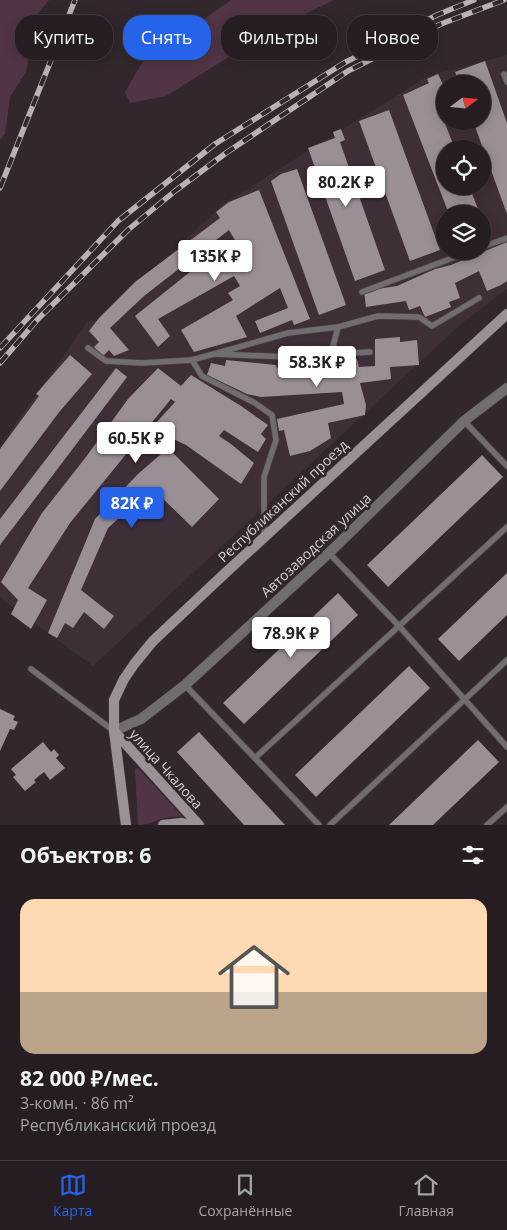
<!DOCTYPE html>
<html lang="ru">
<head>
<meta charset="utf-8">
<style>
  :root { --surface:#251d22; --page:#312a2f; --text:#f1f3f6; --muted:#a3a2a5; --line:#423b40; --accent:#2563eb }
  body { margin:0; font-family:"Open Sans",sans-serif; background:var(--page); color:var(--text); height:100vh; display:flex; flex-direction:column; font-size:19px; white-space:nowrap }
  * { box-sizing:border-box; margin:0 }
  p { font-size:16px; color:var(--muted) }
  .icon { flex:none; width:28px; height:28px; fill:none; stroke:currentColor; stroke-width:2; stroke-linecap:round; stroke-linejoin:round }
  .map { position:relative; height:825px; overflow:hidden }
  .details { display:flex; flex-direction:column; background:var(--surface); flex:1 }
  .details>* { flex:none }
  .banner { position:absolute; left:15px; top:15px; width:478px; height:45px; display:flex; gap:10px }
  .needle { width:32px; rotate:74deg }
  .controls { position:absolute; left:436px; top:75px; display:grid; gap:10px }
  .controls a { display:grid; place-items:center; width:55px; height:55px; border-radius:50%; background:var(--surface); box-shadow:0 2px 12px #0003,0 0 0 1px var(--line); font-size:25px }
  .price { position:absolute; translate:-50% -42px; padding:0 11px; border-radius:5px; background:#fff; color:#222; font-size:16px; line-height:32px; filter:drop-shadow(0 1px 2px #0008) }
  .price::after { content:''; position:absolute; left:50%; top:30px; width:15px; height:11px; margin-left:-8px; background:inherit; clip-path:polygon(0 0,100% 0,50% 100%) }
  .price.on { background:var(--accent); color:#fff }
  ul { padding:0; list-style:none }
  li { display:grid; align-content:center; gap:10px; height:265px; padding:0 20px }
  li span { display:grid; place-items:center; height:155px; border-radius:15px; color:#555 }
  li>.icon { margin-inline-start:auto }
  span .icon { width:90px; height:90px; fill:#fffc; stroke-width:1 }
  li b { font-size:21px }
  h2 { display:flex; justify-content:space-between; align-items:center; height:60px; padding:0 20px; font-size:21px }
  .chip { padding:0 18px; border-radius:20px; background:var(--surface); box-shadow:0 2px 12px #0003,0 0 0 1px var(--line); font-size:18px; line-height:45px }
  .chip.on { background:var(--accent); color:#fff }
  .tabs { display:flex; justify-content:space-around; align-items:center; height:70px; border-top:1px solid var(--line); background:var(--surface); font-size:14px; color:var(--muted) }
  .tabs a { display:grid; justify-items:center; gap:2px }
  .tabs .on { color:var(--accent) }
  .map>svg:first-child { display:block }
  .built { fill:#3e2e37; fill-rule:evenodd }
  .green { fill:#513546 }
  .building { fill:#9b8f96 }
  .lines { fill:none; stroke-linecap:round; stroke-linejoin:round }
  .lane-casing { stroke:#4b4247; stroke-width:7 }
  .street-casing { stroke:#4b4247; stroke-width:11 }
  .secondary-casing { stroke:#4b4247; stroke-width:11 }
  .lane { stroke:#716c6f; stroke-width:5.5 }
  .street { stroke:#716c6f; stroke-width:10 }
  .secondary { stroke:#999196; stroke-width:10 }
  .rail-casing { stroke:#b8b1b5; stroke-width:5.5 }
  .rail { stroke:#31272d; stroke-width:4; stroke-dasharray:11; stroke-linecap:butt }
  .labels { text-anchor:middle; stroke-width:5; stroke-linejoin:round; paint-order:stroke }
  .street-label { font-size:14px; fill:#d5cfd2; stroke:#31272d }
</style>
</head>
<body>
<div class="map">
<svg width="507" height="825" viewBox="0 0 507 825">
  <rect width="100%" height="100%" fill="#31272d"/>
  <path class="built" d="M507,55V289L461,324L93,666L0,598V446L87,322L102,320L223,204L428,76ZM445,84H482V121H445ZM445,149H482V186H445ZM445,214H482V251H445Z"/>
  <g class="green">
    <path d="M0,0H49L36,17L26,72L10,97L5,134L0,140Z"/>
    <path d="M231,0H334L274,29L166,96L130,103L125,92L142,63Z"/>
    <path d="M138,768L184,818C162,813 157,825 138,825L135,769Z"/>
  </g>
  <g class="building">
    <path d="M485,61L507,123V214L473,121H482V84H460L455,72Z"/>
    <path d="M438,74L445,89L437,92L441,102L437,103L455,149H445V186H469L480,214H449L403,95L429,83L427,79Z"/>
    <path d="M389,110L440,250L410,261L359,121Z"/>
    <path d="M341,129L345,140L340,142L385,270L355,281L308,148L335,138L333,132Z"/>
    <path d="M297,169L346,305L319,315L271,181L281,174Z"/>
    <path d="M259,190L310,319L294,325L292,320L260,333L255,321L288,308L280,288L236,316L247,337L194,352L181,330L233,300L228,293L240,286L234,276L158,319L170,336L158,347L135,316L206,259L236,242L229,230L144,296L110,328L129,350L114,356L109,350L103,356L94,347L99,342L89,331L99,318L135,282L220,218L216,212L229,202Z"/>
    <path d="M507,242V281L501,285L487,291L479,271L455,283L460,298L449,302L451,307L425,317L420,306L409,310L406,301L366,307L364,291L397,286L435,269L451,265Z"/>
    <path d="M400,337V342L417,340L419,365L390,367L391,379L360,383L366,405L365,415L328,423L331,438L310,451L290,456L284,430L279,431L277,419L344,404L342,392L261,397L247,394L207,375L211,363L225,366L226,360L276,365L277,368L357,359L359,367L375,366V339Z"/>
    <path d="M70,355L92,374L60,411L0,491V449L39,396L36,394Z"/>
    <path d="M116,368L127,377L0,545V519Z"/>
    <path d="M158,368L181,386L191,375L241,406L268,425L261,434L266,439L258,452L224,430L219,436L231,444L254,463L241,484L186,445L169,437L155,424L175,402L171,399L70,523L28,588L47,600L31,629L11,614L18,600L1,582L42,513L86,457L128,399Z"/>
    <path d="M168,448L219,499L192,527L152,488L108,528L81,590L114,616L104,629L84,612L73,628L65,623L57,638L48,633L95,519L138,474Z"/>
    <path d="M482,455L503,477L388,587L367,565Z"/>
    <path d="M507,573V615L459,661L438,639Z"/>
    <path d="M338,593L358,615L244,724L223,703Z"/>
    <path d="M409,666L430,688L316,797L295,775Z"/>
    <path d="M0,709L15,716L13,720L18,722L14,730L10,729L0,751Z"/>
    <path d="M199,732L285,825H244L177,752Z"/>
    <path d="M478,740L499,762L433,825H389Z"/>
    <path d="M43,742L51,752L54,749L59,755L56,758L65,768L50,780L44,772L34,780L36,782L25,791L13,777L16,775L11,769Z"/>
  </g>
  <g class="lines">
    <g class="lane-casing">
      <g id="lane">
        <path d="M504,74L507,82"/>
        <path d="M482,247L507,238"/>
        <path d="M362,292L471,251"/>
        <path d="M88,348L106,361L142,363L192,360L202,376L255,403L272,415L276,440L264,477V537"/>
        <path d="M214,354L288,333L338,327L378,316L419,317L432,326L479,298"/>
        <path d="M331,354L338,327"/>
        <path d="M192,360L214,354L288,357L370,352"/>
        <path d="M464,421L507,466"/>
        <path d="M329,553L399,626L507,747"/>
        <path d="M31,669L114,731"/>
        <path d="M185,685L319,825"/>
        <path d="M255,758L507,527"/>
        <path d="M330,825L507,660"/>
        <path d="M487,825L507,807"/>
      </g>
    </g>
    <g class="street-casing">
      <path id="street" d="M114,731L141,719L185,685L329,553L464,421L507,388"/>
    </g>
    <g class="secondary-casing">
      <g id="secondary">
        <path d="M114,731L199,825"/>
        <path d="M126,825L114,731V700L124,679L135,663L153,641L221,577L507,314"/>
        <path d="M163,825L181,823L190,825"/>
      </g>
    </g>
    <use href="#lane" class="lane"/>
    <use href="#street" class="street"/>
    <use href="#secondary" class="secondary"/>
    <g class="rail-casing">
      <g id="rail">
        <path d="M0,188L75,0"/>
        <path d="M0,348L118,221L215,144L344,63L437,15L474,0"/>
        <path d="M0,363L38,319L129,229L175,191L226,153L348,71L441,24L504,0"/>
      </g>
    </g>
    <use href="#rail" class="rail"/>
  </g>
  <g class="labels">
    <g class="street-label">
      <text transform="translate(283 501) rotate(-43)" y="5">Республиканский проезд</text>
      <text transform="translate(316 545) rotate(-43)" y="5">Автозаводская улица</text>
      <text transform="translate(166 769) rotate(48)" y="5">улица Чкалова</text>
    </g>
  </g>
</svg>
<div class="controls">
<a><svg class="needle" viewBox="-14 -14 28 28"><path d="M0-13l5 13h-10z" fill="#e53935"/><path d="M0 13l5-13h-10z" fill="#a3a2a5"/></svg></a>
<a><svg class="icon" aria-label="locate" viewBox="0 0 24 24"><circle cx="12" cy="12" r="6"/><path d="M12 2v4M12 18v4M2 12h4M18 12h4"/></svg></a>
<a><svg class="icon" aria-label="layers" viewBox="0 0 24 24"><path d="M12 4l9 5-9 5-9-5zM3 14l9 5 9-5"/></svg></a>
</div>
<b class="price" style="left:346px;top:208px">80.2K ₽</b>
<b class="price" style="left:215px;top:282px">135K ₽</b>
<b class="price" style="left:317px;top:388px">58.3K ₽</b>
<b class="price" style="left:136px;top:464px">60.5K ₽</b>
<b class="price on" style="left:132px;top:529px">82K ₽</b>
<b class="price" style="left:291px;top:659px">78.9K ₽</b>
<div class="banner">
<a class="chip">Купить</a>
<a class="chip on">Снять</a>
<a class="chip">Фильтры</a>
<a class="chip">Новое</a>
</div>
</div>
<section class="details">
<h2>Объектов: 6<svg class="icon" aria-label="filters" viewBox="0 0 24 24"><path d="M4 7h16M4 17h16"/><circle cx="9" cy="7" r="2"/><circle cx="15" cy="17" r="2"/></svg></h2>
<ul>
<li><span style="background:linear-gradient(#ffd9b3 60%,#b9a48a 0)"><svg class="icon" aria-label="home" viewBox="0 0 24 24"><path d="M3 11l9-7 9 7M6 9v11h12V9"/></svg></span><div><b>82 000 ₽/мес.</b><p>3-комн. · 86 m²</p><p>Республиканский проезд</p></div></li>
</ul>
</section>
<nav class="tabs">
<a class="on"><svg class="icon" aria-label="map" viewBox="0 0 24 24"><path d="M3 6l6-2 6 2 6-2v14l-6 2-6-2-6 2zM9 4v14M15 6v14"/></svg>Карта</a>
<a><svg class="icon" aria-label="saved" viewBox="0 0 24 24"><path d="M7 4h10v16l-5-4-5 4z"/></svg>Сохранённые</a>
<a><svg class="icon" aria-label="home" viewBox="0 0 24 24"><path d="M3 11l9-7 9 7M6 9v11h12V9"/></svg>Главная</a>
</nav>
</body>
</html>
